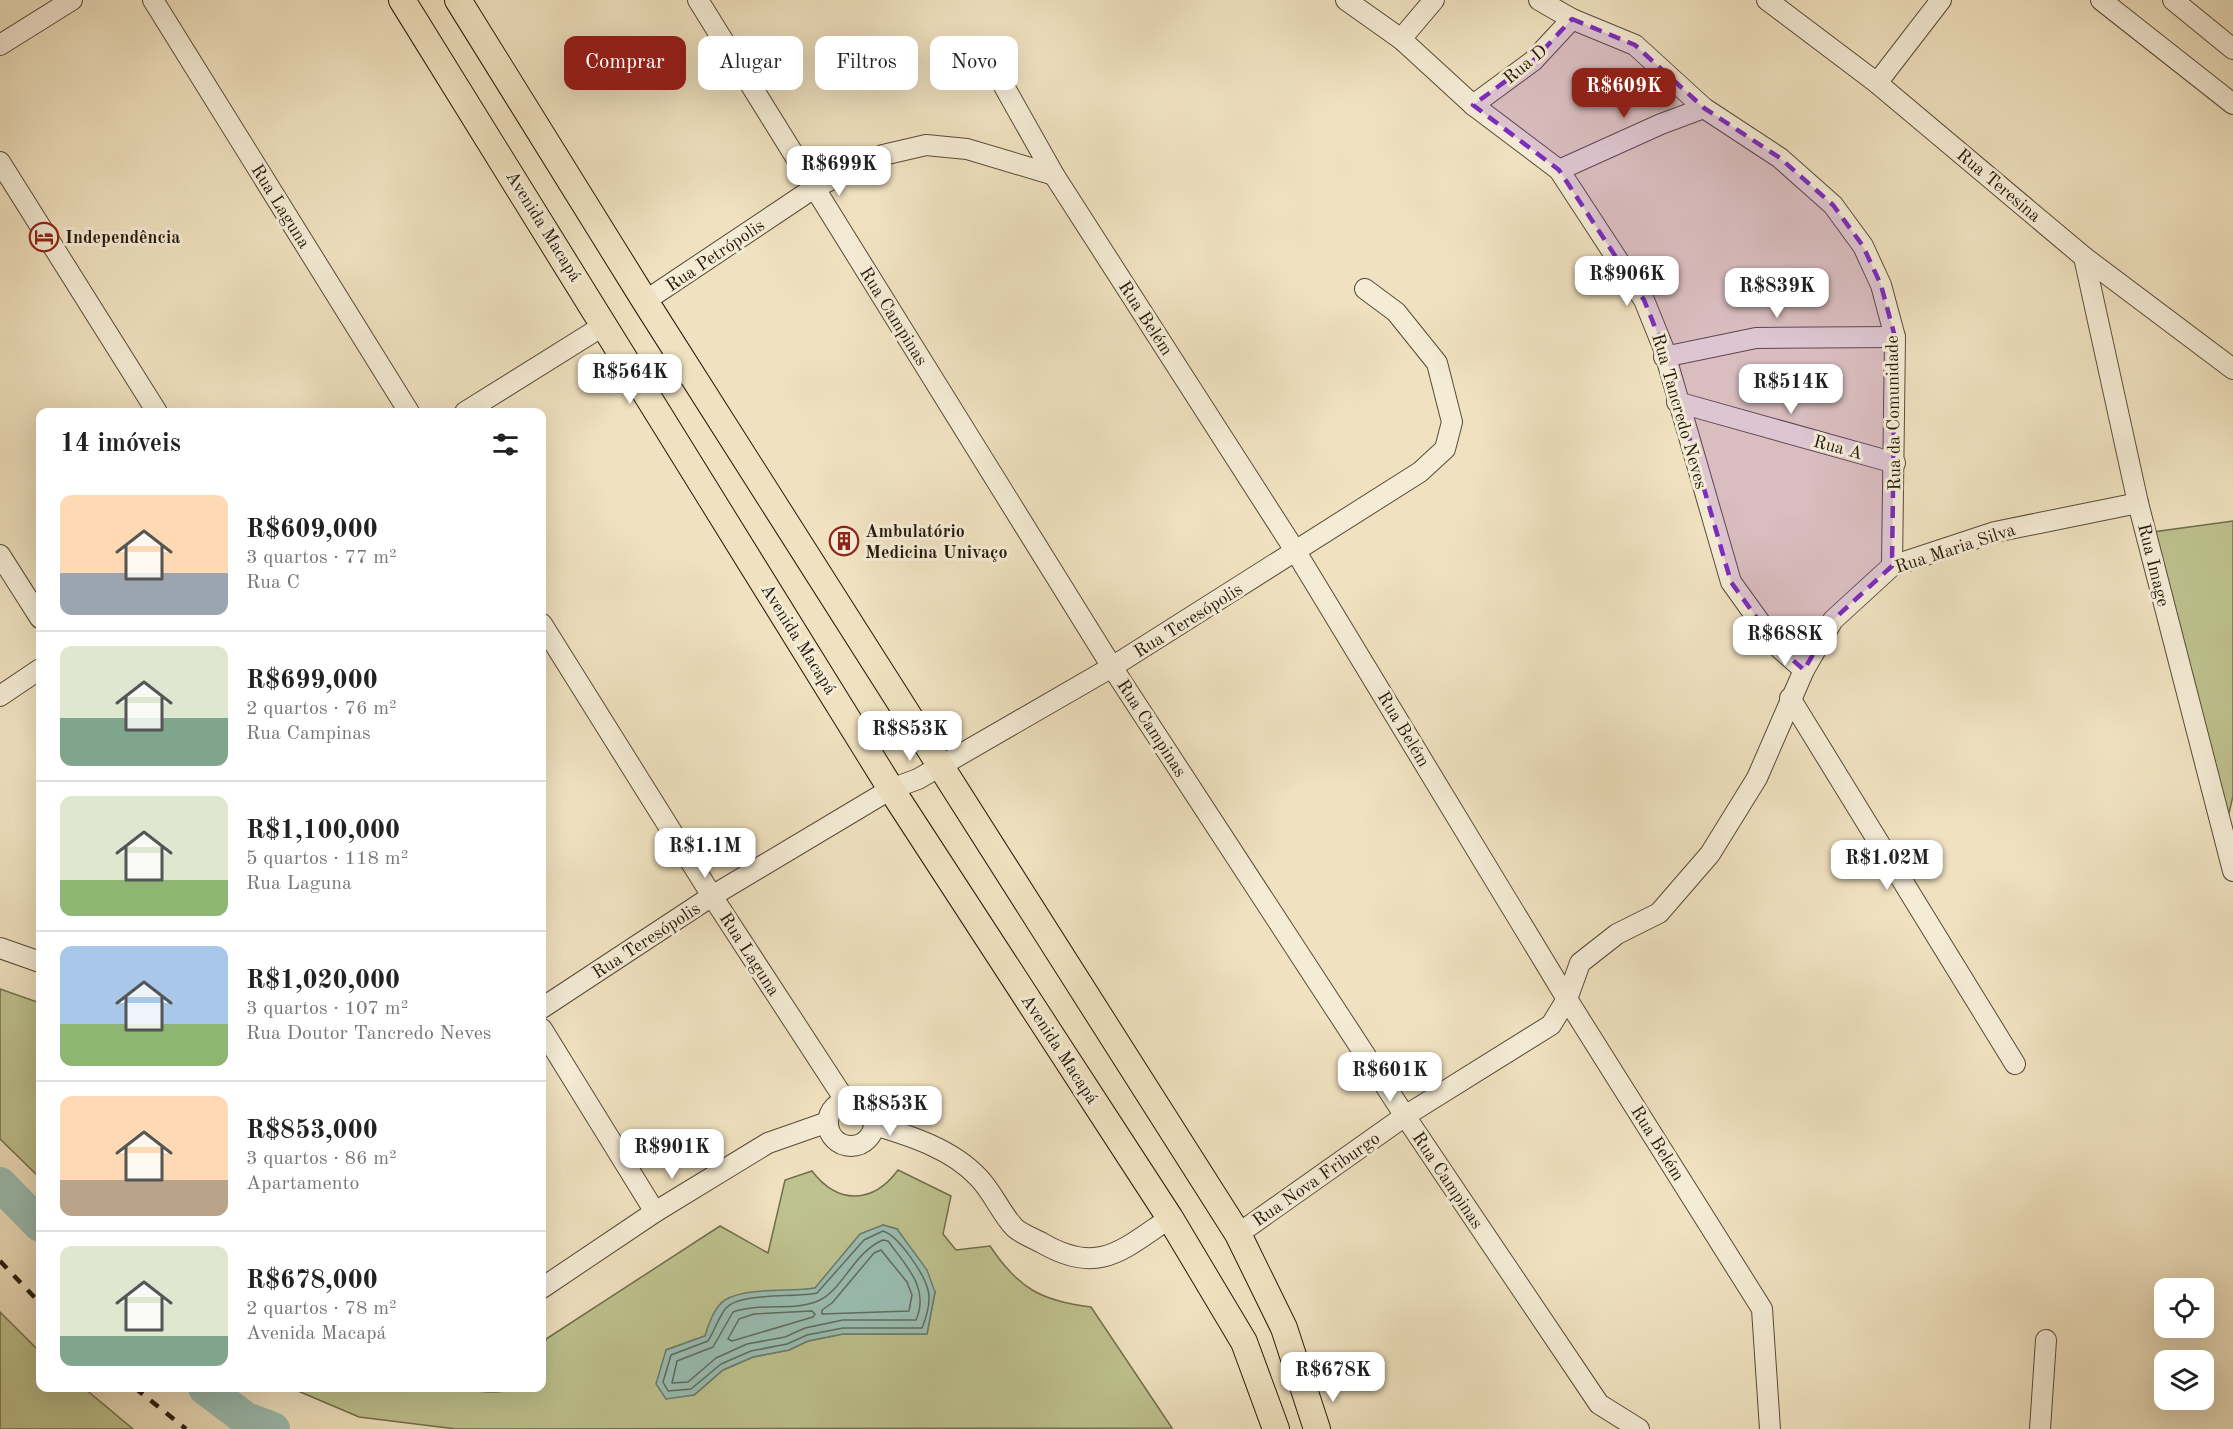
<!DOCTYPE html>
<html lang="pt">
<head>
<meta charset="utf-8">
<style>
  :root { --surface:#fff; --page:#f6f6f6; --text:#222; --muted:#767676; --line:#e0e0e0; --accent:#8f2418 }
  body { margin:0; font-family:"Old Standard TT",serif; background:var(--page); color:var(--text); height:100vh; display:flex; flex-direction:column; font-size:22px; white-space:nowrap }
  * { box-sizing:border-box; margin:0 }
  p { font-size:20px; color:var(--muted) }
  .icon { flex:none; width:33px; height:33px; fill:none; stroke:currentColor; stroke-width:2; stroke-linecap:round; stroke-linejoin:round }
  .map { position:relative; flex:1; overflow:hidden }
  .sheet { position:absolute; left:36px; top:408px; width:510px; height:984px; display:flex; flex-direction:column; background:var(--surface); border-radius:12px; box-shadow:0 6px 24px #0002 }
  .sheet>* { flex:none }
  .hud { position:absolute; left:564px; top:36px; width:570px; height:54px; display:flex; gap:12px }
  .fabs { position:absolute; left:2154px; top:1278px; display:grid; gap:12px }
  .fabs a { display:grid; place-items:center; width:60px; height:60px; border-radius:12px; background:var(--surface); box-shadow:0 6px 24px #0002; font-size:30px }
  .price { position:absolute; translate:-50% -51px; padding:0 14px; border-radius:12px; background:#fff; color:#222; font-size:20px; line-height:39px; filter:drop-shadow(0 2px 3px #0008) }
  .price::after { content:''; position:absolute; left:50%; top:36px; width:18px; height:14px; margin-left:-9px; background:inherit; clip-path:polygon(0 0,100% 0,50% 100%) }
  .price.selected { background:var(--accent); color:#fff }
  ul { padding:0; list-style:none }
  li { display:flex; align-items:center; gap:18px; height:150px; padding:0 24px }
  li+li { border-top:2px solid var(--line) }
  li span { display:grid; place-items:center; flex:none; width:168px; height:120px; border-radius:12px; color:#555 }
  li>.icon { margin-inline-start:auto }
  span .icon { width:72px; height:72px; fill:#fffc; stroke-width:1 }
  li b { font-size:26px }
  h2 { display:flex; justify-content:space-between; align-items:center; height:72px; padding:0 24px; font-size:26px }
  .chip { padding:0 21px; border-radius:12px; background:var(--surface); box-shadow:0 6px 24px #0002; font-size:21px; line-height:54px }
  .chip.selected { background:var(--accent); color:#fff }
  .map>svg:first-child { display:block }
  .green { fill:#bec28f; stroke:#726e4d; stroke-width:1.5; fill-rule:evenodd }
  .water { fill:#9abeb3; stroke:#6b7c70; stroke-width:1.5 }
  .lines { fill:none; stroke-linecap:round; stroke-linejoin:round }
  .shore { stroke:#606c5f; stroke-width:1.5 }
  .river { stroke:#9abeb3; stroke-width:34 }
  .minor-casing { stroke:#584b38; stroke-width:22 }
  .major-casing { stroke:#25190b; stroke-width:28 }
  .minor { stroke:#f5ecd6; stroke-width:20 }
  .major { stroke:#f0e2c0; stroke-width:26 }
  .rail { stroke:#25190b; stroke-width:4.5; stroke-dasharray:10 10; stroke-linecap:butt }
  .marked { fill:#7b2cbf; fill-opacity:0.2; stroke:#7b2cbf; stroke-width:4.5; stroke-dasharray:12 8; stroke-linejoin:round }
  .labels { text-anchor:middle; stroke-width:6; stroke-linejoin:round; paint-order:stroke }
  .street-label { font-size:18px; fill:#25190b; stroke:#f5ecd6 }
  .poi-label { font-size:18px; font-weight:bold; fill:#25190b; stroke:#f5ecd6; text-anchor:start }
</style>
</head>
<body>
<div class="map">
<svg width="2233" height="1429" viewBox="0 0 2233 1429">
  <rect width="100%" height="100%" fill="#f0e2c0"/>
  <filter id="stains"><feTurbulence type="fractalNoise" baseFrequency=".00333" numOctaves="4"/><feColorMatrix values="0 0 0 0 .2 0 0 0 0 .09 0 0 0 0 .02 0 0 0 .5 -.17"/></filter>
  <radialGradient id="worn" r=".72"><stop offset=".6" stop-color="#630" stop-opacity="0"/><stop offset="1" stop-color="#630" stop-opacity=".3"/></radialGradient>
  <g class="green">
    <path d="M2233,521V796L2226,826L2153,532Z"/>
    <path d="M0,989L40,1003V1178L0,1139Z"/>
    <path d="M898,1170L951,1196L943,1234L956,1250L990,1246C1018,1288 1041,1301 1091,1307L1172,1428L456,1429L359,1417L291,1388H466C492,1397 515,1388 542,1388V1359L546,1339L720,1226L768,1253L785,1180L812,1171C838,1205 873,1204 898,1170ZM883,1225L897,1229L935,1292L927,1334H843L808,1341L789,1350L753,1357L723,1370L694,1395L666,1350L705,1336L788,1292L815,1288L836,1264Z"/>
    <path d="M0,1312L40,1352V1388H84L133,1429H0Z"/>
  </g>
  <path class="water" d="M883,1225L897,1229L927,1270L935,1292L927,1334H843L808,1341L789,1350L753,1357L723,1370L694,1395L666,1399L656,1384L666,1350L705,1336C708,1325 715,1306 725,1300C747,1287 789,1292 815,1288L860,1234Z"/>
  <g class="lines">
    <g class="shore">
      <path d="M883,1231C899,1236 924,1274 928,1290C931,1301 926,1318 922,1328H843L807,1335L787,1344L751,1351L721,1364L691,1389L668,1391L663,1382L671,1355L708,1341C715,1330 718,1318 726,1308C739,1292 796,1298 817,1293L864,1240Z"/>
      <path d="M883,1240L888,1241C906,1266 930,1288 916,1320H843L805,1328L785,1337L747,1344L716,1358L688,1382L672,1383L677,1361L713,1347L733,1312C760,1302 796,1312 820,1300C843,1289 854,1252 883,1240Z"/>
      <path d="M881,1250L907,1282L912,1295L909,1311L822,1314V1310L832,1303L874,1253Z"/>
      <path d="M812,1311L815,1314L813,1317L732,1341L728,1339L739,1319L754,1314Z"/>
    </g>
    <g class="river">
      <path d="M0,1184L40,1225"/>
      <path d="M205,1388L246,1419L273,1429"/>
    </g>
    <g class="minor-casing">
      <g id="minor">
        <path d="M153,0L409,412"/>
        <path d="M698,0L1112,667L1405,1116L1599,1404L1639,1429"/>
        <path d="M1346,0L1401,39L1473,105L1559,170L1644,300L1663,347L1731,582L1777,646L1804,670"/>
        <path d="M1539,0L1572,19L1635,45L1704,108L1780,158L1833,205L1863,246L1881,285L1895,337L1892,566"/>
        <path d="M1767,0L1877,83L2084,257L2233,369"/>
        <path d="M2101,0L2233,104"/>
        <path d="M2173,0L2233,49"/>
        <path d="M1401,39L1434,0"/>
        <path d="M0,45L72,0"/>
        <path d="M982,47L1054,175L1296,552L1567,999L1762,1309L1770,1429"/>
        <path d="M1877,83L1941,0"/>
        <path d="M1473,105L1533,61L1572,19"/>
        <path d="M0,162L157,412"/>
        <path d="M1559,170L1661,124L1704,108"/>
        <path d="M2084,257L2138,503L2233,871"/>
        <path d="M645,301L814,188L883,155L926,145L967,149L1054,175"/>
        <path d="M1664,357L1756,338L1895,337"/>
        <path d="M1677,402L1895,463"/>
        <path d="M465,412L606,324"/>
        <path d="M0,555L40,618"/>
        <path d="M542,624L712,896L845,1100"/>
        <path d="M0,696L40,669"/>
        <path d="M1790,698L2015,1064"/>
        <path d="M0,948L40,962"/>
        <path d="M542,1008L712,896L891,789L918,779L1112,667L1420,472L1445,449L1452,422L1437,363L1396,312L1365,289"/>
        <path d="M542,1029L655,1212"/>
        <circle cx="851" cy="1123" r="23"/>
        <path d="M874,1125C911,1136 952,1149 979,1178C993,1193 1001,1213 1014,1227C1021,1234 1033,1238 1042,1243C1099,1276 1122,1250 1170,1218"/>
        <path d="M1238,1234L1405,1116L1551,1025L1567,999L1580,963L1617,934L1659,913L1710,854L1757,778L1804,670L1833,620L1892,566L1995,532L2138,503"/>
        <path d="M542,1288L655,1212L768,1143L828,1122"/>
        <path d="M2040,1429L2046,1340"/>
      </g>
    </g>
    <g class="major-casing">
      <g id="major">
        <path d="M402,0L891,789L1170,1218L1244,1342L1276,1429"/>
        <path d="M458,0L645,301L1238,1234L1284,1328L1317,1429"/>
      </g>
    </g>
    <use href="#minor" class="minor"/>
    <use href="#major" class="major"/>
    <g class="rail">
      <path d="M0,1261L40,1303"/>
      <path d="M135,1388L186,1429"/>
    </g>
  </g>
  <path class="marked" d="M1572,19L1635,45L1704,108L1780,158L1833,205L1863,246L1881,285L1895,337L1892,566L1833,620L1804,670L1777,646L1731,582L1663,347L1644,300L1559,170L1473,105L1533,61Z"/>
  <defs>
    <g id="hotel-ring" transform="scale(1.5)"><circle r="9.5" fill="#f5ecd6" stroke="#8f2418" stroke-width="1.5"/><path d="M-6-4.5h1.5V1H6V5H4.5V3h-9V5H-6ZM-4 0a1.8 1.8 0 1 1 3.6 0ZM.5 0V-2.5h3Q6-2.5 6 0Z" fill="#8f2418"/></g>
    <g id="building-ring" transform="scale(1.5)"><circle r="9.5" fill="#f5ecd6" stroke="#8f2418" stroke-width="1.5"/><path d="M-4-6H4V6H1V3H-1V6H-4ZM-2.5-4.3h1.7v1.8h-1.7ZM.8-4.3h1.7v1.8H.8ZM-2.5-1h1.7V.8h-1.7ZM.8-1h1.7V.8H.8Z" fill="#8f2418"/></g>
  </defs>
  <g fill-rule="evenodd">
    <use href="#hotel-ring" x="44" y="237"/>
    <use href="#building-ring" x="844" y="541"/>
  </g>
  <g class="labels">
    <g class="street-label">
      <text transform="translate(1525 64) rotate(-40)" y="6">Rua D</text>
      <text transform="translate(1999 185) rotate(40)" y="6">Rua Teresina</text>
      <text transform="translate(281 206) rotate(58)" y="6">Rua Laguna</text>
      <text transform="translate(544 226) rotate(58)" y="6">Avenida Macapá</text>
      <text transform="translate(715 255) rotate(-34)" y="6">Rua Petrópolis</text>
      <text transform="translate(894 316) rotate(58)" y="6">Rua Campinas</text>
      <text transform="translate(1146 318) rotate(57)" y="6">Rua Belém</text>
      <text transform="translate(1680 411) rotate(74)" y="6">Rua Tancredo Neves</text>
      <text transform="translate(1893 413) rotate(-91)" y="6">Rua da Comunidade</text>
      <text transform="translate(1838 447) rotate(15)" y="6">Rua A</text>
      <text transform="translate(1955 548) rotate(-18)" y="6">Rua Maria Silva</text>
      <text transform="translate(2154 565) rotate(76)" y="6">Rua Image</text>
      <text transform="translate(1188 620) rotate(-32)" y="6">Rua Teresópolis</text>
      <text transform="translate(799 639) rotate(58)" y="6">Avenida Macapá</text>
      <text transform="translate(1152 728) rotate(57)" y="6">Rua Campinas</text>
      <text transform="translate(1404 729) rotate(59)" y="6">Rua Belém</text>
      <text transform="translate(646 940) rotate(-33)" y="6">Rua Teresópolis</text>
      <text transform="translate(750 954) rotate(57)" y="6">Rua Laguna</text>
      <text transform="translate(1060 1049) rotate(57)" y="6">Avenida Macapá</text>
      <text transform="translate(1658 1143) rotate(58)" y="6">Rua Belém</text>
      <text transform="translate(1316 1179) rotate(-35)" y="6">Rua Nova Friburgo</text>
      <text transform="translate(1448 1180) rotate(56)" y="6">Rua Campinas</text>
    </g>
    <g class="poi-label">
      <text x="65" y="243">Independência</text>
      <text x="865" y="537">Ambulatório<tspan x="865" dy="21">Medicina Univaço</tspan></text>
    </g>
  </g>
  <rect width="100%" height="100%" filter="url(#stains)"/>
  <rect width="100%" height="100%" fill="url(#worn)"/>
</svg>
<div class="fabs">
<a><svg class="icon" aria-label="locate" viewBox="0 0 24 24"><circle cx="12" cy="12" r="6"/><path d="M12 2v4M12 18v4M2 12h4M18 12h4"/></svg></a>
<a><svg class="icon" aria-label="layers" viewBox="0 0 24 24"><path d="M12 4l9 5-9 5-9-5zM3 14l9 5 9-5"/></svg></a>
</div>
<b class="price selected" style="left:1624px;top:119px">R$609K</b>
<b class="price" style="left:839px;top:197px">R$699K</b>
<b class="price" style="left:1627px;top:307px">R$906K</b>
<b class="price" style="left:1777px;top:319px">R$839K</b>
<b class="price" style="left:630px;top:405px">R$564K</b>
<b class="price" style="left:1791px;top:415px">R$514K</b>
<b class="price" style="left:1785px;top:667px">R$688K</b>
<b class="price" style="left:910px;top:762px">R$853K</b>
<b class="price" style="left:705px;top:879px">R$1.1M</b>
<b class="price" style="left:1887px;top:891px">R$1.02M</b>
<b class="price" style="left:1390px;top:1103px">R$601K</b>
<b class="price" style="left:890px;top:1137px">R$853K</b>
<b class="price" style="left:672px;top:1180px">R$901K</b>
<b class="price" style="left:1333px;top:1403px">R$678K</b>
<div class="hud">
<a class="chip selected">Comprar</a>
<a class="chip">Alugar</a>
<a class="chip">Filtros</a>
<a class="chip">Novo</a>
</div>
<section class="sheet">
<h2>14 imóveis<svg class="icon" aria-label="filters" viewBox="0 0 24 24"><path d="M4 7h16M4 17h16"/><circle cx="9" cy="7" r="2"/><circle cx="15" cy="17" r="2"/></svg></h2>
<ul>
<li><span style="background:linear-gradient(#ffd9b3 65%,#9aa5b1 0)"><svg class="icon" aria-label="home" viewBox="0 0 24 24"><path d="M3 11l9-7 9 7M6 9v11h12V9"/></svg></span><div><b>R$609,000</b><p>3 quartos · 77 m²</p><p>Rua C</p></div></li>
<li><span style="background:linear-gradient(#dfe7d0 60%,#7fa58c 0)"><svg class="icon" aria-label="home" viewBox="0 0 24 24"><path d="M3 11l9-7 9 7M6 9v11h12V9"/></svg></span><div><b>R$699,000</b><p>2 quartos · 76 m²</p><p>Rua Campinas</p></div></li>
<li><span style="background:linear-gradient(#dfe7d0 70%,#8fb573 0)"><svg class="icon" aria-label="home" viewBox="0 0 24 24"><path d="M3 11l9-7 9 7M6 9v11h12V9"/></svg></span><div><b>R$1,100,000</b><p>5 quartos · 118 m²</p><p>Rua Laguna</p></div></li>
<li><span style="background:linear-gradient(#a9c7e8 65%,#8fb573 0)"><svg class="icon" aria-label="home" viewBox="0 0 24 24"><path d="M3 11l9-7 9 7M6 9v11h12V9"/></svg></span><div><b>R$1,020,000</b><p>3 quartos · 107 m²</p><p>Rua Doutor Tancredo Neves</p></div></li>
<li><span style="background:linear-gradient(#ffd9b3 70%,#b9a48a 0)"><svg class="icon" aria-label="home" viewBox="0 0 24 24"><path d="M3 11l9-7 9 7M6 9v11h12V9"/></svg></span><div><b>R$853,000</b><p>3 quartos · 86 m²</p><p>Apartamento</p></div></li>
<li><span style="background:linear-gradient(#dfe7d0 75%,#7fa58c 0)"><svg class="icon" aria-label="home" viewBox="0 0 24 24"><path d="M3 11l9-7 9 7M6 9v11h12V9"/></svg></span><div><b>R$678,000</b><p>2 quartos · 78 m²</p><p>Avenida Macapá</p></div></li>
</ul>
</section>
</div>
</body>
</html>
